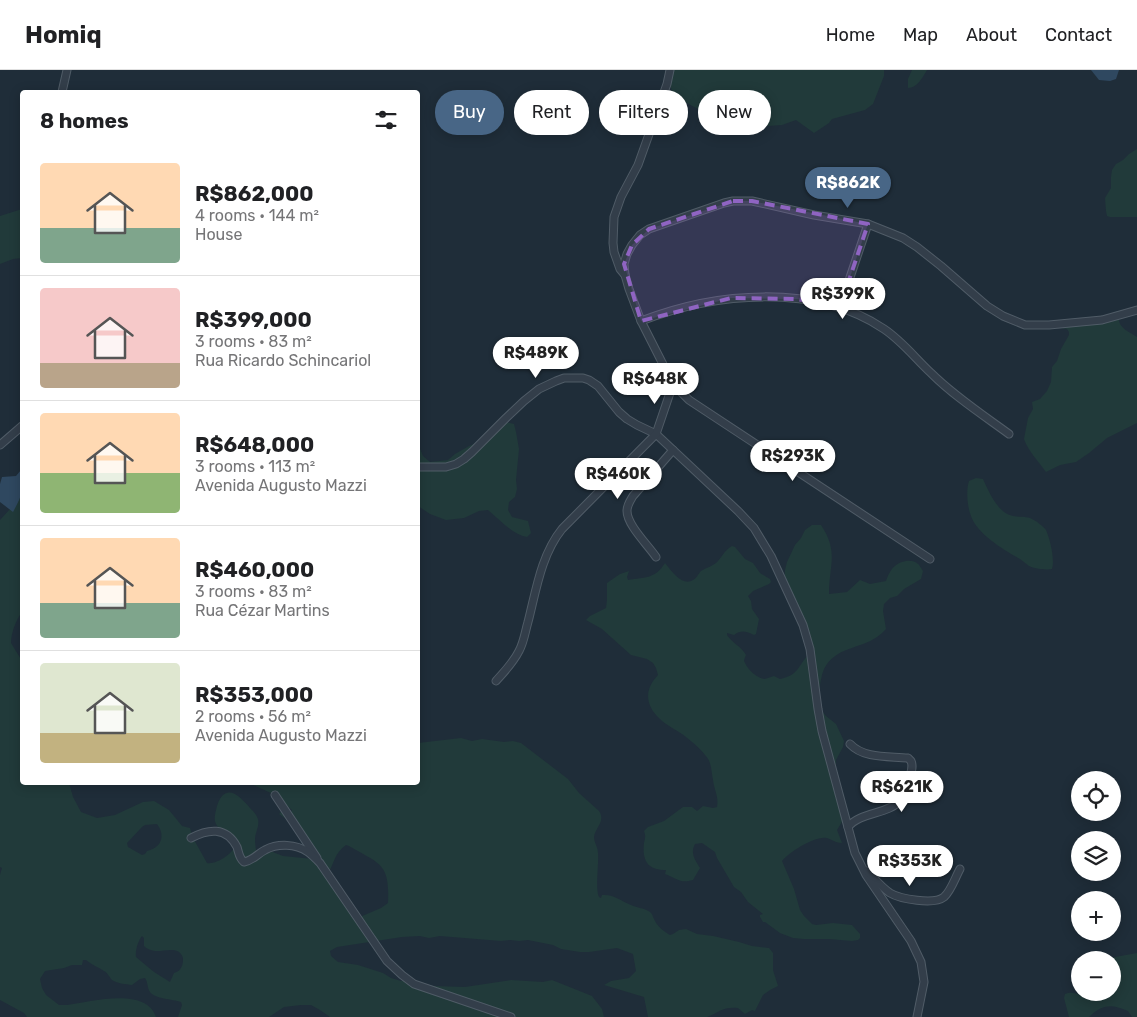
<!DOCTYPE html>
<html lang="en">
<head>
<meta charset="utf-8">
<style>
  :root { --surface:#fff; --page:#f2f2f2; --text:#202124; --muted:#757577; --line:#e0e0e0; --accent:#486686 }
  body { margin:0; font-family:Rubik,sans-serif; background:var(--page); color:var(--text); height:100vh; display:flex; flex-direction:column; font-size:19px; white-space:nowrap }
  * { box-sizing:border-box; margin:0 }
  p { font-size:16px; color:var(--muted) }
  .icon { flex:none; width:28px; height:28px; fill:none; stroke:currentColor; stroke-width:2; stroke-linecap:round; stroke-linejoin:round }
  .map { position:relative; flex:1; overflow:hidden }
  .drawer { position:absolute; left:20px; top:20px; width:400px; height:695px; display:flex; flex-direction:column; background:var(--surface); border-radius:5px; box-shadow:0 2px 12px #0003 }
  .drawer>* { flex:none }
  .banner { position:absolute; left:435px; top:20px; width:475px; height:45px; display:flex; gap:10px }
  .buttons { position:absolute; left:1071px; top:701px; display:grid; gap:10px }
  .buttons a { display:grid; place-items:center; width:50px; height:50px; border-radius:50%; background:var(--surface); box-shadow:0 2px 12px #0003; font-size:25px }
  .price { position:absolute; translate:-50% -42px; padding:0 11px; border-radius:18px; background:#fff; color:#222; font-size:16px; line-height:32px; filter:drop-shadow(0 1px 2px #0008) }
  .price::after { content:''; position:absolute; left:50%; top:30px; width:15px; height:11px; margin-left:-8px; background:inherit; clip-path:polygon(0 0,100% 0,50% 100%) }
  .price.selected { background:var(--accent); color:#fff }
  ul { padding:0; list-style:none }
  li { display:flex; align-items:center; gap:15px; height:125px; padding:0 20px }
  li+li { border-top:1px solid var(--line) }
  li span { display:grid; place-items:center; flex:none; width:140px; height:100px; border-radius:5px; color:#555 }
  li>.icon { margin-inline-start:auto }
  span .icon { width:60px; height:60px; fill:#fffc; stroke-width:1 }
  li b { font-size:21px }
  h2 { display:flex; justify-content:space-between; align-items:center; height:60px; padding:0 20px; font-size:21px }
  .chip { padding:0 18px; border-radius:22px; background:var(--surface); box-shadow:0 2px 12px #0003; font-size:18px; line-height:45px }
  .chip.selected { background:var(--accent); color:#fff }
  header { display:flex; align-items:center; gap:30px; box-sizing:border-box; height:70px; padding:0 25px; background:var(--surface); border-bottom:1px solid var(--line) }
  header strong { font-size:24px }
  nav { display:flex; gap:28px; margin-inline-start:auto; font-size:18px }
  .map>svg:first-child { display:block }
  .green { fill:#213a3a; fill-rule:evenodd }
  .water { fill:#2f4860 }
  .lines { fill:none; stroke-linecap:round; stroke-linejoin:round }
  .minor-casing { stroke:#505c67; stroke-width:9 }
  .minor { stroke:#333e4a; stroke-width:7 }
  .marked { fill:#8f64c2; fill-opacity:0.2; stroke:#8f64c2; stroke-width:4; stroke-dasharray:10 6; stroke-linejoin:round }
</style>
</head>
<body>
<header>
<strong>Homiq</strong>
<nav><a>Home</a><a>Map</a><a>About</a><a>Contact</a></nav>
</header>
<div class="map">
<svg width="1137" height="947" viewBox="0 0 1137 947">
  <rect width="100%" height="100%" fill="#1f2d39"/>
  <g class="green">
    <path d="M668,0H884V6L873,34L865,40L832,49L829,53L814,63L796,50L782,55L768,56L741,49L727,43L702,41L681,30L672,22L667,2Z"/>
    <path d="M912,0H927C923,7 917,18 908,18V9Z"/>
    <path d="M1137,79V147H1110L1107,146L1106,141L1105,128L1111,118V107L1112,100L1116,94L1123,90L1129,84Z"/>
    <path d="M22,139V188L13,189L0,194V146Z"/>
    <path d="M1119,248C1118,258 1130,262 1137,267V353L1107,368L1089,383L1076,392L1060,395L1046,402C1039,392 1028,381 1024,369L1028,348L1033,339L1032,332L1040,329L1047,321L1051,312L1052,297L1057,291L1061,279L1069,265V262L1067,259L1055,257Z"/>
    <path d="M506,352L514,354L516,362L519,379L516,410L517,419L515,427L509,432L508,440L512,447L528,451L531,463L527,467C512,464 500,450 488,440L479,441L464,448L446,450L430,444L418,436V374L423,386L430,392L448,390L455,384L469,376L476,373Z"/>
    <path d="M976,408L983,409C988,420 994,434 1004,442C1014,449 1021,445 1030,448C1035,450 1043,456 1046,460C1050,469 1055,489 1052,499C1046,500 1035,499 1029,496C1026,494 1023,491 1020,489C1004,480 977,464 971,446C967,436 966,420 969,411Z"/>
    <path d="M22,426V542C16,550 11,563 11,573L22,591V712L69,713L73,727L81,742L97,748L115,745L143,732L154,731L169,740L182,756L190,758L193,768L207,793C216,795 235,783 236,773C236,770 234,768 233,766H227C223,762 216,757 215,751C214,746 216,741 217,736C225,712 239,725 250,738C252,740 256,744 257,747C261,754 255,762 255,769C255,775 256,780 257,785H262L270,781L283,786L313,789L291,751L283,747L279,744L282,741L291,742L292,740L273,724L249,713L418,712V673L461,668L472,671L482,669L504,672L513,671L521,673L568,709L579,723L599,741C606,751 595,758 594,767C594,772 598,778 598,783C599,793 595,820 599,827L601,828L602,825C614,824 621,831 631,835C637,838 645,838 650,842C653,845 652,845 654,849C657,856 663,861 670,865L673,864L679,860L686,859L697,864L713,866L739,872L752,876L769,878L773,883V900L778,916L770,920L763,925L755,941L752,940L745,944L738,938C721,937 721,942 707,947H648L644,927L604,915L611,911L629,908L636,901L633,884L617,878L589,882H580L561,879L553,875L528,870L519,871L510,870L501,871L440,866L429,868L420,866L402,867L337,877L330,881L331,886L338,892L358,895L383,903L391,908L401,911H410L433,916L465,917L511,910L543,912L552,910L592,926L602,939L604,947H330L320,940L311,935H301L284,937L269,947H178L182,935L181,932C172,929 155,929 150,922C147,918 148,912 145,908L140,909L132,915C126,914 118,914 112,910C109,907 108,903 104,901C98,897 92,895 86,890H83L82,895H72L64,898L45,901L40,909L42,918L46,925L59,935H67C90,932 146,916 156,947H27L24,943L0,930V805L2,798L0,797V450ZM157,754C166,766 161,778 147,781L145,784L142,785L128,777L127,773L142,757L145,755ZM346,775L349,776C380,794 390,793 388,833L381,838L360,847L327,805C334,795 334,783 346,775ZM142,866L144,868V876C147,879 150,880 155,881C164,882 179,875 183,888C183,891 183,893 182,896C180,900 178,902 174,903L170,912L154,902L136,887C135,881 138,871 142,866Z"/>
    <path d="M812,455H821C839,482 829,495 829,524L847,522L860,510L870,514L886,511C888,506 890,500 895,496C900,491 912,488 918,494C919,494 922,500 923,501L921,509L904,519L897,526L890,528L884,534L883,541L886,559C883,562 880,565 877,567C860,579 835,577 824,599C821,606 820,615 819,622L820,623L819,633L821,640L826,646L836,654L844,671L843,677L836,690L835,707V727L842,739L843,750L837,760L842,773C836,773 833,770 827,768C816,765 789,782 782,791L794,819L800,840L804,846L812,854L816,855L833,853L852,855L860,864V868L858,870L852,871L829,869H804L793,868L780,863L765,852H763L760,847V845L763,844L748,832L741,822L734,817L717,788L715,782L702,773L695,774C690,783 695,790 700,798L693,810C679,814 677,808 665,804L666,800C648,800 642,791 644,773C645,769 646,766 644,761L648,757L664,751L683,737H692L697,741L703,736L713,738L717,737C719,727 714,719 713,710C711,701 712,692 705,685C699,677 690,670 682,664C675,659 666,655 660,649C645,635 644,620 658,605L656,598L653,593L647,589L631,585L602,559L586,550L590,546L606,538L607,530V513L620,504L629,501L627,507L628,510C646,507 655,509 665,493C671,500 682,517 693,510C697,508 698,504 701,501C707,497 714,496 718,491C723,485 725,480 732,476L735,477L745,489L753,493L760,503L770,509L771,512L769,514L753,521L748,526L751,531L752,539L759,549L756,564L754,565C746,561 741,560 734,565L727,563V565C732,573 741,576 746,585C745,588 743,590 745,593C748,600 758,609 765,609C766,609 773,606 774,606L780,609C799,605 797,597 809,584L803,561L788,532L784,515L785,500L787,492L795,475L801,468L805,460Z"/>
    <path d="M1137,883V947H1132L1128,941C1111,934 1103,934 1089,947H1069L1064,928L1065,924C1074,920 1079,926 1088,926L1089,923L1112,922V890H1108L1115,887Z"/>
  </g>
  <g class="water">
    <path d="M1091,0H1119L1116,9L1110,11L1099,10Z"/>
    <path d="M21,400C26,418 21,427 13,442L0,432V414L2,407L16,406Z"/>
  </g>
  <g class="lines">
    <g class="minor-casing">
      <g id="minor">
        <path d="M62,22L67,0"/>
        <path d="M625,205L620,199L614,182L613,173L614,147L621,127L638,95L667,14L670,0"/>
        <path d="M840,237L868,154"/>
        <path d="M641,251C715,222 815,213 884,259C902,271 915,288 931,303C954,326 983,345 1009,364"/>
        <path d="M0,375L22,356"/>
        <path d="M418,397H446L456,394L464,389L472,382L506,348L524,331L539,319L556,311L564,308H583L589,310L598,316L619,342L627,349L637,355L656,364L738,441L754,458L771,486L803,555L810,579L818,639L822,661L855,783L866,805L911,871L921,892L924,912L917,947"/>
        <path d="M656,487C648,475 627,455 627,441C627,435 630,431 633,426L673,380"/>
        <path d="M930,489L689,330L673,314L641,251L629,219L625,205L624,194L627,184L632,175L640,165L649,159L724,133L733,131H752L814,145L868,154L903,168L917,177L941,196L987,236L1003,246L1025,255H1049L1102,250L1137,240"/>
        <path d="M496,611C504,602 513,593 519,581C524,572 525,562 528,552C536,521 541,485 562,459L656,364L673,314"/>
        <path d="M275,725L317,788"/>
        <path d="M848,757C860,742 888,744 900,731C904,726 905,719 907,713C910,706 914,698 911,691L908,688C889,686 864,689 850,674"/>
        <path d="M191,768C208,759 226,756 237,777C239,783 239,788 244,792C254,790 257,784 265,780C278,773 296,774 308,782C312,785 316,789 320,793L387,891L402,905L414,914L511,947"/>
        <path d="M867,801C874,808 881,817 890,823C900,829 934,835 944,827C951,821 955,808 960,799"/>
      </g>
    </g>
    <use href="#minor" class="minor"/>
  </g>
  <path class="marked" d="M733,131H752L868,154L840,237L797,229L731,228L641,251L624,194L632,175L649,159Z"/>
</svg>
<div class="buttons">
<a><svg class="icon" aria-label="locate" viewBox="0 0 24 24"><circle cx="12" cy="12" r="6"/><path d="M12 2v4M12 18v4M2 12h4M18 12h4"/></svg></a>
<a><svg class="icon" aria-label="layers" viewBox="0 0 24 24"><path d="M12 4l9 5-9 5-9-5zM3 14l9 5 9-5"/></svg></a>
<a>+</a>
<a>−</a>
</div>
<b class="price selected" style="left:848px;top:139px">R$862K</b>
<b class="price" style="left:843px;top:250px">R$399K</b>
<b class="price" style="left:536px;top:309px">R$489K</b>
<b class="price" style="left:655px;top:335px">R$648K</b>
<b class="price" style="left:793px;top:412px">R$293K</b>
<b class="price" style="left:618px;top:430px">R$460K</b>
<b class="price" style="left:902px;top:743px">R$621K</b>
<b class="price" style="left:910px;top:817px">R$353K</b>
<div class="banner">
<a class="chip selected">Buy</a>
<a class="chip">Rent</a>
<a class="chip">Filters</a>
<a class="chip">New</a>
</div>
<section class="drawer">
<h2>8 homes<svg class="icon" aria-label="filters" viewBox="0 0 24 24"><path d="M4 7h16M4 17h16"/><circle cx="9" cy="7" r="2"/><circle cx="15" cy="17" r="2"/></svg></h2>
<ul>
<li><span style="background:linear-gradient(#ffd9b3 65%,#7fa58c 0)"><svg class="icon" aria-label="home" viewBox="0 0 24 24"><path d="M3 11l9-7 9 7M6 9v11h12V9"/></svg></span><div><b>R$862,000</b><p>4 rooms · 144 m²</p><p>House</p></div></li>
<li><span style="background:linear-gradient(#f6c9c9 75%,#b9a48a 0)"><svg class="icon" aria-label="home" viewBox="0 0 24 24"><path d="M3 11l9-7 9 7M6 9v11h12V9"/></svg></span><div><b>R$399,000</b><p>3 rooms · 83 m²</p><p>Rua Ricardo Schincariol</p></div></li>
<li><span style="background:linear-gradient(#ffd9b3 60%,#8fb573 0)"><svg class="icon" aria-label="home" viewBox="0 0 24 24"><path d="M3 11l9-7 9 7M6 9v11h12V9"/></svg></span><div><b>R$648,000</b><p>3 rooms · 113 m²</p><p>Avenida Augusto Mazzi</p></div></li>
<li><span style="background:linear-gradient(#ffd9b3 65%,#7fa58c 0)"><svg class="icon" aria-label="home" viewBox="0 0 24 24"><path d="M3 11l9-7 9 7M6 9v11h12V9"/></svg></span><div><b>R$460,000</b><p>3 rooms · 83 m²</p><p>Rua Cézar Martins</p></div></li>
<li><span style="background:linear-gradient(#dfe7d0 70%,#c2b280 0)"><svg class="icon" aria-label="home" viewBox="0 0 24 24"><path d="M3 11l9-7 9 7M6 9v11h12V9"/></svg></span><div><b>R$353,000</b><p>2 rooms · 56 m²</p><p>Avenida Augusto Mazzi</p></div></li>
</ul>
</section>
</div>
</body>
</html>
